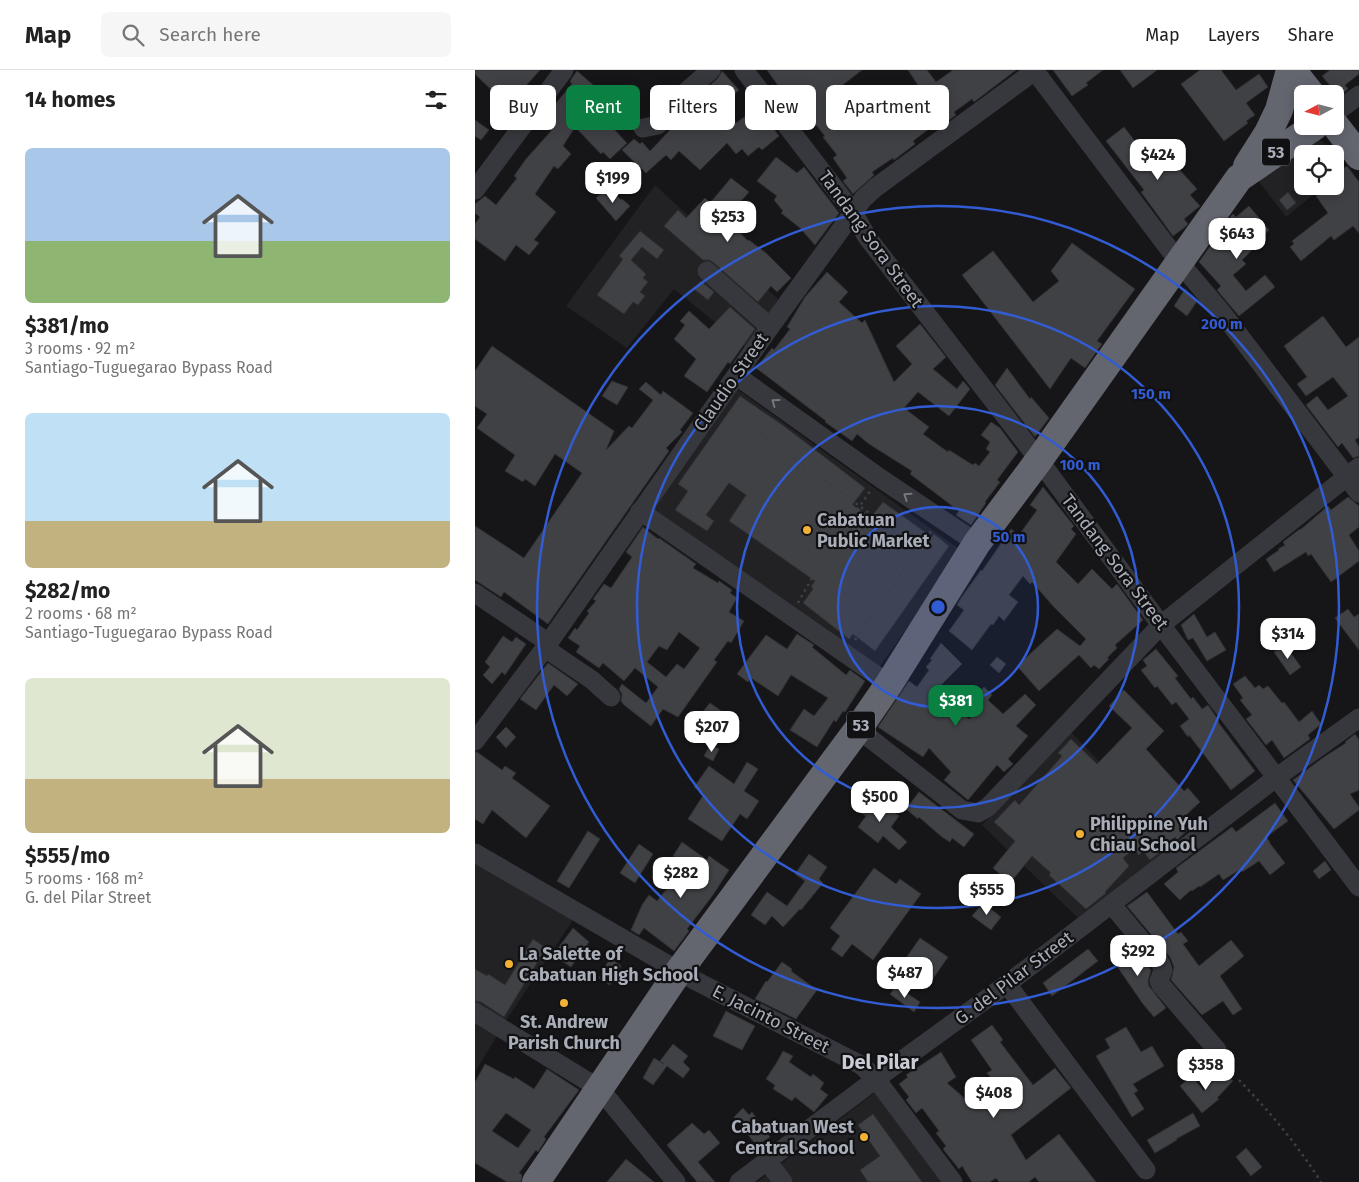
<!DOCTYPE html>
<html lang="en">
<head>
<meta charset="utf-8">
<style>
  :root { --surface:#fff; --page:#f6f6f6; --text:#222; --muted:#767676; --line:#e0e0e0; --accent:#0b8043 }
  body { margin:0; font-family:"Fira Sans",sans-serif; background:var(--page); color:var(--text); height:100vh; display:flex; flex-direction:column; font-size:19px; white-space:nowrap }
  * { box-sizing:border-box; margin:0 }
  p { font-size:16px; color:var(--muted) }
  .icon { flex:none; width:28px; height:28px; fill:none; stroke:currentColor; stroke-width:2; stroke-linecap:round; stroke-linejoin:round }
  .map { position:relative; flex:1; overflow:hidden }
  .details { display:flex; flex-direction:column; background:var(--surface); width:475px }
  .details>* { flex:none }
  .top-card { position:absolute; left:15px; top:15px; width:475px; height:45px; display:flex; gap:10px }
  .needle { width:32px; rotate:263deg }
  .controls { position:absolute; left:819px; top:15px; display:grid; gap:10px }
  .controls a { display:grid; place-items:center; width:50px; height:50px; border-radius:8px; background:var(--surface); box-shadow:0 2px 12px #0003; font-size:25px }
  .price { position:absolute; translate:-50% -42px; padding:0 11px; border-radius:10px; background:#fff; color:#222; font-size:16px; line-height:32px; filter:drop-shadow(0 1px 2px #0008) }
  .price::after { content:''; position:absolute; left:50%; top:30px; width:15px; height:11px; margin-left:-8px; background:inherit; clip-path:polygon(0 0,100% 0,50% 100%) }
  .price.current { background:var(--accent); color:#fff }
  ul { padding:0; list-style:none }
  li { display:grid; align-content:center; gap:10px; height:265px; padding:0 25px }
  li span { display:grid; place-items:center; height:155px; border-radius:8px; color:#555 }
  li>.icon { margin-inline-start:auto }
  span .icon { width:90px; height:90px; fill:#fffc; stroke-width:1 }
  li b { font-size:21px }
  h2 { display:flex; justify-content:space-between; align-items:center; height:60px; padding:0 25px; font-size:21px }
  .pill { padding:0 18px; border-radius:8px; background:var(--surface); box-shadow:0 2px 12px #0003; font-size:18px; line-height:45px }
  .pill.current { background:var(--accent); color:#fff }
  header { display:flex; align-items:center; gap:30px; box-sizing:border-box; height:70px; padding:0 25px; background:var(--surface); border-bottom:1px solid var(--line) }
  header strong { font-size:24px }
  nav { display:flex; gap:28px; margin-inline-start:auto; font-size:18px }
  .search { width:350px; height:45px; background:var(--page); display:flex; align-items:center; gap:12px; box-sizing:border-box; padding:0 18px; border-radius:8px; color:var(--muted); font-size:19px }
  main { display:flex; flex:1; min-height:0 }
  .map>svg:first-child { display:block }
  .built { fill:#222225 }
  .building { fill:#404145; stroke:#303034; fill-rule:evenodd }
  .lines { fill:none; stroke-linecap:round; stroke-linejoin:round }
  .path { stroke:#3d3f44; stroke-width:2.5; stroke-dasharray:2.5 4; stroke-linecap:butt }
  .minor { stroke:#37383d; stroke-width:19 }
  .highway { stroke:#63666e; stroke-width:28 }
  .oneway { stroke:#757881 }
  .ring { fill:none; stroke:#325cd3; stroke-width:2.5 }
  .poi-dot { fill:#f2b134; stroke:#111113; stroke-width:2 }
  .labels { text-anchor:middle; stroke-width:4.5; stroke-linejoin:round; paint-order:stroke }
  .shield { fill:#111113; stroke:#7b7e86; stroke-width:1 }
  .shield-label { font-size:16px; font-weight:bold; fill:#a8adb8 }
  .street-label { font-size:18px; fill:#a8adb8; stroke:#111113 }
  .poi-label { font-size:18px; font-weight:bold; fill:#a8adb8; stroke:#111113; text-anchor:start }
  .quarter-label { font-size:20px; font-weight:bold; fill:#c9ccd4; stroke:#111113 }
  .centre { fill:#325cd3; stroke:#111113; stroke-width:2.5 }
  .ring-label { font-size:15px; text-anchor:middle; font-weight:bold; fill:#325cd3; stroke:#111113; stroke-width:4.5; stroke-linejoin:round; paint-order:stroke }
</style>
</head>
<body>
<header>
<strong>Map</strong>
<div class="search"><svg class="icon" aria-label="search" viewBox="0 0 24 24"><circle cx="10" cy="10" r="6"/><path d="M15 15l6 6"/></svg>Search here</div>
<nav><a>Map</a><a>Layers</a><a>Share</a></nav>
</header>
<main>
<section class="details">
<h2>14 homes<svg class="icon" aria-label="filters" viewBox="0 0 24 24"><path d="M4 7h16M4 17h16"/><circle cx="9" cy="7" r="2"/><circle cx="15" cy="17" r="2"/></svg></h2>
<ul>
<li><span style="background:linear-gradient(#a9c7e8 60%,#8fb573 0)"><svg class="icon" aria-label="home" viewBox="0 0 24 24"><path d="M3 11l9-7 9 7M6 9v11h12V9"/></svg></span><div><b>$381/mo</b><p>3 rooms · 92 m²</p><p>Santiago-Tuguegarao Bypass Road</p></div></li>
<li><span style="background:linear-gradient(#bfe0f5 70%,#c2b280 0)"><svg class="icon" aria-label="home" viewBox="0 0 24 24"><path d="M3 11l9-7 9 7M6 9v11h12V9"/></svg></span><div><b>$282/mo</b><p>2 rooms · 68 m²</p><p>Santiago-Tuguegarao Bypass Road</p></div></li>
<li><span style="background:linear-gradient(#dfe7d0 65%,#c2b280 0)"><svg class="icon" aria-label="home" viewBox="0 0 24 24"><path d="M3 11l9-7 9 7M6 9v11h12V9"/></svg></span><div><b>$555/mo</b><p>5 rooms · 168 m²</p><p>G. del Pilar Street</p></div></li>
</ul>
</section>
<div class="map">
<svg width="884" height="1112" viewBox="0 0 884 1112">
  <rect width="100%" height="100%" fill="#161618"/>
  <g class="built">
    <path d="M837,69L845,70L852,75L859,84H828V116H849L811,147L782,109Z"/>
    <path d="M180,115L303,229L272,278L199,219L152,278L91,236Z"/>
    <path d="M262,319L487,481L403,599L176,438Z"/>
    <path d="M596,662L702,773L607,852L507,755Z"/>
    <path d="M0,793L98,850L28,955L0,938Z"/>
    <path d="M0,951L23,964L0,1002Z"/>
    <path d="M402,1021L470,1112H282Z"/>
  </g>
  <g class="building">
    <path d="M0,0H65L33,36L0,4Z"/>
    <path d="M292,0H387L365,17L380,38L402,24L411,39L443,15L433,0H452L461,12L478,0H541L499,32L497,29L479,42L481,45L466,56L463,52L438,71L440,74L419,90L418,88L397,102L399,105L378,124L368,111L372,108L358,88L362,85L348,67L350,66L332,44L314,15L307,21Z"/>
    <path d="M578,0H628L611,13L613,15L597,26Z"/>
    <path d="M645,0H682L658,18Z"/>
    <path d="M725,0H746L761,20L784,4L793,17L771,33L780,45L771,51L773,53L749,71L706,14Z"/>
    <path d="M855,0H884V4L870,15L873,19L864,26L847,6Z"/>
    <path d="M102,1L132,27L120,39L152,73L135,89L128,82L126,84L100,57L88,76L96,84L83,99L79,96L60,124L81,142L59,170L64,173L54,185L41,175L30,191L0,169V154L5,147L0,143V134L10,126L21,135L42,108L39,106L51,89L77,60L66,51L97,14L95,11Z"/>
    <path d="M247,1L264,20L245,37L261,53L283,37L304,66L287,80L284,77L273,86L267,79L261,84L252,73L225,100L204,81L196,90L191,85L171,103L147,80L159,69L165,74L167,72L175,81L197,58L196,57L213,35L243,8Z"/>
    <path d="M0,50L14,60L6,70L0,66Z"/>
    <path d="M649,57L672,87L684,77L722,119L715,125L725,136L709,149L713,154L710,157L698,166L666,122L669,120L631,71Z"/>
    <path d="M301,87L322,103L329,97L364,143L340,175L325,158L306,143L308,141L299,130L302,126L282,111Z"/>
    <path d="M872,96L884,112V163L878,156L859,170L856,166L826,191L815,177L819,174L817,171L853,143L841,126L854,116H860V105Z"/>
    <path d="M256,108L274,122L251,148L273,171L274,170L291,183L316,208L302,222L296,216L283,232L239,193L234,190H228L189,156L203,140L211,148L230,128L235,133Z"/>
    <path d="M133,117L146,130L147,129L155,136L141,151L121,128Z"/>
    <path d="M813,122L821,133L812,140L804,130Z"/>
    <path d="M774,136L794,160L784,169L786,171L767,190L771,194L758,205L771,221L790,205L800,217L764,246L742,220L746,216L724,192L756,146L758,144L761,147Z"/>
    <path d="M165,161L189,180L182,189L167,177L156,190L171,204L168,208L173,212L165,222L170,226L163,235L158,232L149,244L122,225L148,189L144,186Z"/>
    <path d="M597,173L660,219L622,271L627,274L610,298L596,288L575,319L487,205L518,181L558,232L584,211L576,201Z"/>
    <path d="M352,202L373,222L364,232L387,253L390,250L419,312L437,294L421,276L445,254L471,287L458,299L482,319L488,311L495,319L474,346L443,322L429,338L454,357L448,364L473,382L474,380L498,395L500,393L504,396L515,382L511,379L515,372L506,365L516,352L525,358L543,382L522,410L525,412L510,432L511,433L496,455L481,445L484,441L435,404L437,401L394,374L382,364L377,371L350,352L351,351L281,298L297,278L299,280L315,259L312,257L330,227Z"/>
    <path d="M226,211L239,222L233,230L219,219Z"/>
    <path d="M710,219L722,231L712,246L699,236Z"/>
    <path d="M255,237L280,259L255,294L253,292L232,322L209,306L221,289L199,269L210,255L205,251L214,241L234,259Z"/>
    <path d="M848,246L871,277L884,267V367L880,370L884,377V386L878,388L867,373L863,377L831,335L842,326L853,340L873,326L858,307L831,326L822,314L832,307L809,276Z"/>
    <path d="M17,276L139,361L131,380L154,356L157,358L178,330L164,319L171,312L186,325L188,321L218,343L205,360L207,362L191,378L194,381L73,554L29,522L26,527L0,510V456L49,488L107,403L80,384L60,416L50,409L48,412L30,401L40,385L2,358L12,344L0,336V301Z"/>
    <path d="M532,298L555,329L556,327L574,348L560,367L520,315Z"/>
    <path d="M137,311L153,317L142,335L127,326Z"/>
    <path d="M265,326L309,356L390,418L378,434L379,436L396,447L408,432L457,467L459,464L474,476L400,581L378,564L374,569L328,533L338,519L336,516L340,511L254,451L271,425L254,413L231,445L239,451L232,461L200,440L213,421L203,414Z"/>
    <path d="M568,417L599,456L596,459L601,464L581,492L603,514L617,499L637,519L642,514L668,550L640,575L642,578L632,588L634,589L624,599L619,595L616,598L604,585L564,621L542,596L582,559L605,576L611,569L578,536L557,512L555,514L548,506L534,525L543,532L529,551L524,546L518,555L516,554L497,580L474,561L489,540L482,535L486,528L506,500L507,501L536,459L544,465L562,440L555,435Z"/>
    <path d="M873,427L884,436V457L874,465L884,481V491L856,512L836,484L833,486L831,482L799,502L791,489L804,480L803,479L810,475L808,472L825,459V460L853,436L856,440Z"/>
    <path d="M168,457L183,469L184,468L221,494L218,498L243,513L244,511L257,520L255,523L262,528L254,542L269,551L256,573L253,571L239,590L242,592L203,647L188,639L176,656L149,635L146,631L147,624L144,619L147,614L171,633L183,617L160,598L149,611L128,593L124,598L101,582L105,576L93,568L100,558L102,560L114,543L112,541L121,531L118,529L129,514L136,518L157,487L151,482ZM204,562L225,578L209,599L202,594L191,607L172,592L184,576L192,580Z"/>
    <path d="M873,539L879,547L884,544V580L860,548Z"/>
    <path d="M719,544L732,567L740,562L751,580L732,591L718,568L713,570L706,555Z"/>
    <path d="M322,564L339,575L337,577L371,605L375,600L390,611L370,642L368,641L361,652L359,650L342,677L315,660L329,639L339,646L353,628L316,605L303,626L276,608L273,612L262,604L291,565L312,579Z"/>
    <path d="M28,566L37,572L41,567L51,574L30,605L27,602L17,614L8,605L15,597L10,592Z"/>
    <path d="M466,573L487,594L460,621L494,649L509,633L501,625L509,617L517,625L513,630L528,644L550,624L561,635L541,656L553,666L533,689L538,694L529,702L522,695L493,730L469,710L476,702L454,678L448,687L403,657L434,611L442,617L454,600L451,597L457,590L455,589Z"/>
    <path d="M810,575L826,597L815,605L799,582Z"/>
    <path d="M681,579L703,606L700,608L716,629L718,627L727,639L733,635L744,651L743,652L780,701L756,720L714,665L713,667L705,656L714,649L701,632L697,635L682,616L680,618L666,600L672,596L668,590Z"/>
    <path d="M522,587L531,594L524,603L515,595Z"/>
    <path d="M73,593L103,614L92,626L79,615L61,640L45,629Z"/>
    <path d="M770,606L780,618L784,615L788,619L793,616L807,633L809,632L824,652L837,641L846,654L833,665L835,669L809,688L797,670L791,675L771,649L777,645L765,630L768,628L758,614Z"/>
    <path d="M649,620L689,661L671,679L709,721L713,718L725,732L711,745L720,753L702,770L700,767L688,780L675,790L668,781L664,785L659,779L648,788L654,796L630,822L631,823L611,839L574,805L576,803L557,786L535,813L518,798L540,771L519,752L540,730L544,735L587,686L583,683L596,669L622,694L657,658L634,636Z"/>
    <path d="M235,633L248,642L232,665L217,655Z"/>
    <path d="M31,657L41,667L31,678L21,667Z"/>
    <path d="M880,664L884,670V720L875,724L884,737V740L859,759L818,710L849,687L871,673L870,672Z"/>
    <path d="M235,675L244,679L238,691L229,686Z"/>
    <path d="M0,682H2L27,700L30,696L41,703L37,708L75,736L51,768L17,740L8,754L0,749Z"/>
    <path d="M272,692L283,699L269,721L284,731L272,749L265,744L247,771L213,749L229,724L219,717L234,696L259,714Z"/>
    <path d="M444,722L499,764L489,777L477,768L475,772L467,767L444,747L443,749L431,739Z"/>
    <path d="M392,728L400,734L404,730L424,746L416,757L432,772L424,780L408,766L403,773L383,757L391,746L383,741Z"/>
    <path d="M800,733L813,751L791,767L795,772H794L810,793L795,805L784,791L767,802L766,799L748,810L744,804L725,817L724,816L717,821L716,820L705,830L689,814L703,802L701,798L757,757L761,762Z"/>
    <path d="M113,761L125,769L94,818L82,811Z"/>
    <path d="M207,772L232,790L234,786L254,800L238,825L212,859L214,861L199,881L169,858L164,865L156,860L167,835L174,825L182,831L211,795L198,786Z"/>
    <path d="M164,774L178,784L160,813L145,803Z"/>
    <path d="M334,784L352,797L344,809L348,813L326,840L325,839L308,857L297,846L290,855L276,845L292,822L312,836L330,811L320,804Z"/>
    <path d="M850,791L856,800L844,809L838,801Z"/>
    <path d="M399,798L421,814L425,809L446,824L398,890L377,874L367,887L356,879L365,866L355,858Z"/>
    <path d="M672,822L703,864L706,862L713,871L708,874L724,896L756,870L769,886L745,906L767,939L758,945L748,931L727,945L696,910L699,897L695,887L652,836Z"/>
    <path d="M508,833L526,847L516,860L497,846Z"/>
    <path d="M98,858L114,872L96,897L78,885Z"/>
    <path d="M445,868L473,887L457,910L429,891Z"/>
    <path d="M58,869L71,878L29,947L6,932L0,931V899L12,906L13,904L30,915Z"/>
    <path d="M651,870L676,900L673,911L674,916L691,938L679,947L668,934L637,889L646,883L642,877Z"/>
    <path d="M613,879L623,891L577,926L568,913Z"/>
    <path d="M135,888L146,896L135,915L124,908Z"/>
    <path d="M307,892L317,899L316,901L342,920L321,949L280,929L291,911L292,912Z"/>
    <path d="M421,916L445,932L439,942L415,924Z"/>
    <path d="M251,941L280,956L267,980L238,966Z"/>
    <path d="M517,955L528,970L525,972L558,1015L580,998L596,1018L536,1065L551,1090L584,1064L621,1112H564L560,1107L554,1112H524L521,1108L515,1112H497L487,1096L484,1099L468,1079L471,1076L461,1063L464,1061L447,1038L441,1043L431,1030L434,1027L424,1014L433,1007L431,1005L466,982L481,1007L472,1013L487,1026L496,1038L502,1031L504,1034L523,1016L512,1003L517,1000L496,970Z"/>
    <path d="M651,957L666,982L677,976L689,996L658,1014L663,1021L659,1023L669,1039L657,1047L621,986L635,978L630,969Z"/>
    <path d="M198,974L213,986L208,992L215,999L208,1008L192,996L178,1015L168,1008L179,988L189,994L185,991Z"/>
    <path d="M308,981L318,986L314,992L336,1007L338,1004L349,1013L345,1019L353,1025L339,1042L320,1027L317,1031L298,1019L300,1015L291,1009L302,992Z"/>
    <path d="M10,994L39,1009L40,1007L59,1019L72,999L104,1020L69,1067L71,1069L63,1082L61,1080L44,1103L47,1105L46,1112H32L0,1093V1012ZM31,1043L56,1060L43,1078L17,1061Z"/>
    <path d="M747,1001L758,1011L742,1028L744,1029L727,1043L705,1016L717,1006L729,1021Z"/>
    <path d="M268,1038L274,1045L277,1042L295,1067L282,1076L259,1047Z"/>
    <path d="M718,1043L725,1056L701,1069L702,1070L680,1083L672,1070Z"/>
    <path d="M398,1044L447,1112H393L385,1100L405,1086L383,1055Z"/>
    <path d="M217,1053L229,1064L234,1060L245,1073L223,1092L240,1112H222L192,1075Z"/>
    <path d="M771,1078L787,1097L776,1106L761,1087Z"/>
    <path d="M151,1089L179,1112H132Z"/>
  </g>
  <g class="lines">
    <g class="path">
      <path d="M255,341L443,479"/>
      <path d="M323,533L347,490L396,420"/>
      <path d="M380,570L457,460"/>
      <path d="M764,1010C795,1042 822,1074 846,1112"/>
    </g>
    <g class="minor">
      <path d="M269,0L378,142L392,167L564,390L686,555L884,817"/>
      <path d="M559,0L704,192L748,244L884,423"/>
      <path d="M860,43L884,25"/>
      <path d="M168,58L183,55L205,27L236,0"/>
      <path d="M0,120L89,0"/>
      <path d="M232,201L295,257"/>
      <path d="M262,306L405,408L502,473"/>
      <path d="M165,441L414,614"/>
      <path d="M0,523L74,573"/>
      <path d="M70,578L117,610L136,627"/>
      <path d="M383,659L487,740L503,743L513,737L686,555L884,397"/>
      <path d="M0,671L70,578L295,257L388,129L400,118L561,0"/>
      <path d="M0,783L221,911L386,995L401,1009L478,1112"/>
      <path d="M637,835L686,894L688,900L684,911L686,915L742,980"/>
      <path d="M532,914L671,1100"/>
      <path d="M0,942L125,1019L201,1112"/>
      <path d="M292,1091L308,1112"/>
      <path d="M264,1112L401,1009L532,914L802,707L884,648"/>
    </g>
    <g class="highway">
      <path d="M817,0L836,24"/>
      <path d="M860,55L884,86"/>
      <path d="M772,96L793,63L804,40L815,0"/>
      <path d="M61,1112L204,901L383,659L414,614L502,473L564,390L764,108L840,56"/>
    </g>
  </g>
  <defs><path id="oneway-chevron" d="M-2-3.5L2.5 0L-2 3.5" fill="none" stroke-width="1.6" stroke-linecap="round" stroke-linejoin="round" transform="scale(1.25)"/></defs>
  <g class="oneway">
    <use href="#oneway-chevron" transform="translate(300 332) rotate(-144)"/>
    <use href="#oneway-chevron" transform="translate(432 426) rotate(-146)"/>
  </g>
  <circle cx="463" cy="537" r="100" fill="#325cd3" fill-opacity=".12"/>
  <g class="ring">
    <circle cx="463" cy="537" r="100"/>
    <circle cx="463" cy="537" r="201"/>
    <circle cx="463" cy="537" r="301"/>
    <circle cx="463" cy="537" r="401"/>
  </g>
  <g class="poi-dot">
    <circle cx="332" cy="460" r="5"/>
    <circle cx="605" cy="764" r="5"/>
    <circle cx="34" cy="894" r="5"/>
    <circle cx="89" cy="933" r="5"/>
    <circle cx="389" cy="1067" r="5"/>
  </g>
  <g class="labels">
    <g class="shield">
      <rect x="787" y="68.5" width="28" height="27" rx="4"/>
      <rect x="372" y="641.5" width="28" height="27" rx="4"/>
    </g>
    <g class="shield-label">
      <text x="801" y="88">53</text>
      <text x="386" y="661">53</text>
    </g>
    <g class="street-label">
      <text transform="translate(396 169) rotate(54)" y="6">Tandang Sora Street</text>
      <text transform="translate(256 312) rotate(-55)" y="6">Claudio Street</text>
      <text transform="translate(640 492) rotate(53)" y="6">Tandang Sora Street</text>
      <text transform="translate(539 908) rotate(-37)" y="6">G. del Pilar Street</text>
      <text transform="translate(296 949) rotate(27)" y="6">E. Jacinto Street</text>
    </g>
    <g class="poi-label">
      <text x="342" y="456">Cabatuan<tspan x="342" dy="21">Public Market</tspan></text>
      <text x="615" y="760">Philippine Yuh<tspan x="615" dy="21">Chiau School</tspan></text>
      <text x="44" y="890">La Salette of<tspan x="44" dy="21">Cabatuan High School</tspan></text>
      <text x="89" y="958" text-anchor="middle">St. Andrew<tspan x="89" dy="21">Parish Church</tspan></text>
      <text x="379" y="1063" text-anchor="end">Cabatuan West<tspan x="379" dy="21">Central School</tspan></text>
    </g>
    <g class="quarter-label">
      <text x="405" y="999">Del Pilar</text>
    </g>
  </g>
  <circle cx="463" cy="537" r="8" class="centre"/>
  <g class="ring-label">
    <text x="747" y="259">200 m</text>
    <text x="676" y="329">150 m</text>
    <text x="605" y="400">100 m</text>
    <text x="534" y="472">50 m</text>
  </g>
</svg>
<div class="controls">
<a><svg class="needle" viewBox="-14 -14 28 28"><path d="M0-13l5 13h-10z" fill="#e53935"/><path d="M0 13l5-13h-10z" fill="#767676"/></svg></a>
<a><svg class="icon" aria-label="locate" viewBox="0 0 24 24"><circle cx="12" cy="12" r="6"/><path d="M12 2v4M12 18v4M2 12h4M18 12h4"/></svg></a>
</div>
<b class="price" style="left:683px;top:111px">$424</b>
<b class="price" style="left:138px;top:134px">$199</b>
<b class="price" style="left:253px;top:173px">$253</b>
<b class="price" style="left:762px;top:190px">$643</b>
<b class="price" style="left:813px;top:590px">$314</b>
<b class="price current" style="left:481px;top:657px">$381</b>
<b class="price" style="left:237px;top:683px">$207</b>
<b class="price" style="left:405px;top:753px">$500</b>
<b class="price" style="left:206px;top:829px">$282</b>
<b class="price" style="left:512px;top:846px">$555</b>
<b class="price" style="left:663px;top:907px">$292</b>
<b class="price" style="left:430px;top:929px">$487</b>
<b class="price" style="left:731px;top:1021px">$358</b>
<b class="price" style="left:519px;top:1049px">$408</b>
<div class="top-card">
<a class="pill">Buy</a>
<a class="pill current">Rent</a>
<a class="pill">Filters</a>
<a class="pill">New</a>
<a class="pill">Apartment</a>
</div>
</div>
</main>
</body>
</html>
